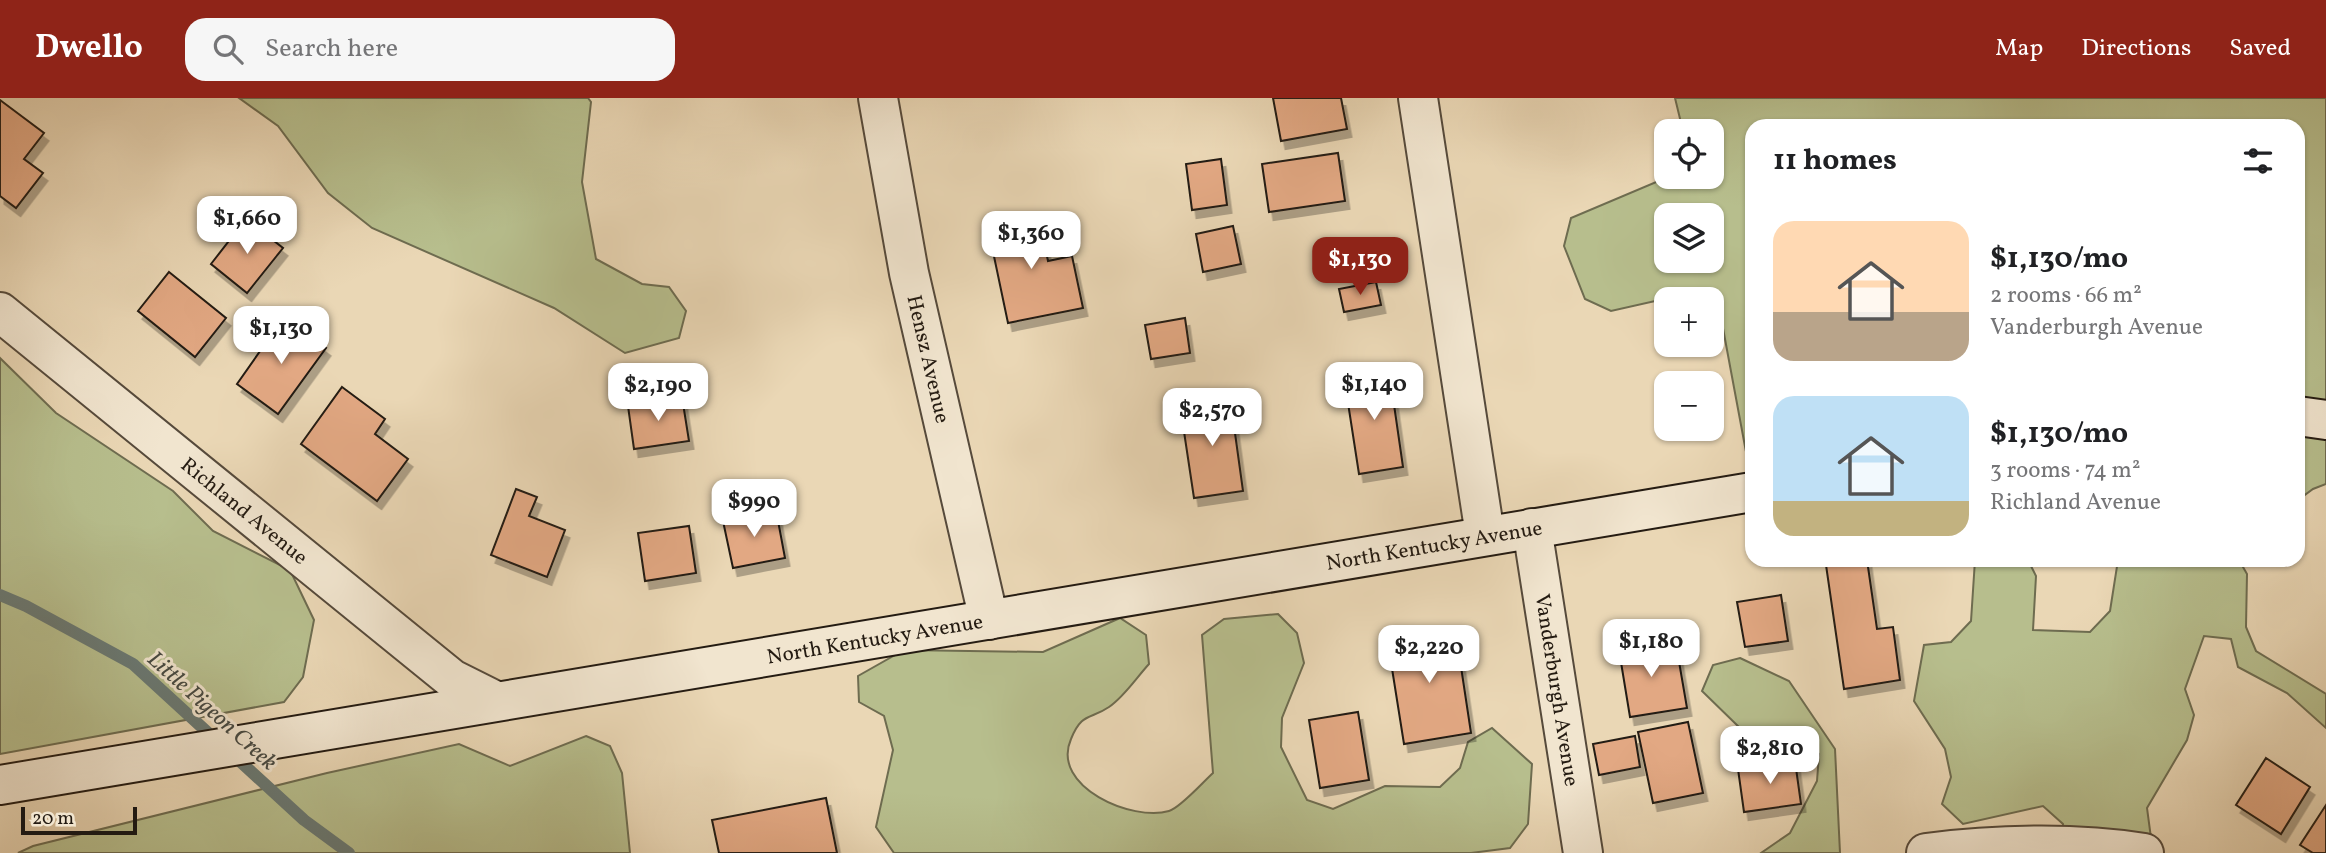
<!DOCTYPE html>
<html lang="en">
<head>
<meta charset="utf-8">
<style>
  :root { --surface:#fff; --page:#f6f6f6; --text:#202124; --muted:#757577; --accent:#8f2418 }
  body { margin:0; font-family:Vollkorn,serif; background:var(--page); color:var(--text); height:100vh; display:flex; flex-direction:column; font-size:26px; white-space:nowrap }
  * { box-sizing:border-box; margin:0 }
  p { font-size:23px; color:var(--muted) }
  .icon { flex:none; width:38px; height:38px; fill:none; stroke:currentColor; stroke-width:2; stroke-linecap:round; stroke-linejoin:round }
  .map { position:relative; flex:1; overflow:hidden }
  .drawer { position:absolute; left:1745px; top:21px; width:560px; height:448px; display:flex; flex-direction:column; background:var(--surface); border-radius:21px; box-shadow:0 2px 5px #0004 }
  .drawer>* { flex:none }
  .fabs { position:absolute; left:1654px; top:21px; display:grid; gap:14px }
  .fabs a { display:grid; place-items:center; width:70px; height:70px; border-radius:14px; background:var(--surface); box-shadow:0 2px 5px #0004; font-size:35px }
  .scale { position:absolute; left:21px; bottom:18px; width:116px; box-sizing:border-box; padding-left:7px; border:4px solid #241b12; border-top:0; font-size:19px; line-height:24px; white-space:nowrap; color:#241b12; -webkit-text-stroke:5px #f1e5cf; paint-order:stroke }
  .price { position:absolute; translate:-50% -60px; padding:0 16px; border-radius:14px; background:#fff; color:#222; font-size:23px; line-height:46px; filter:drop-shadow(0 2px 4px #0008) }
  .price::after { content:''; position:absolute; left:50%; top:42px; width:21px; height:16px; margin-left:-10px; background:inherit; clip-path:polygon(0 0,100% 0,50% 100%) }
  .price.selected { background:var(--accent); color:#fff }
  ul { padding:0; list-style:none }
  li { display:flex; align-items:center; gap:21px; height:175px; padding:0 28px }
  li span { display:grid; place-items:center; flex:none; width:196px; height:140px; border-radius:21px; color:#555 }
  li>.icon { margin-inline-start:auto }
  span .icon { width:84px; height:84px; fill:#fffc; stroke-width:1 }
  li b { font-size:30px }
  h2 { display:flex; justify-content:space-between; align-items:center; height:84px; padding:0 28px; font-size:30px }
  header { display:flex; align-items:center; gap:42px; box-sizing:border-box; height:98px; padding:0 35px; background:var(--accent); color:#fff }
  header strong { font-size:33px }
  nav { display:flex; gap:38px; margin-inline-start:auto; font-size:24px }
  .search { width:490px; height:63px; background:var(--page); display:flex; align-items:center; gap:18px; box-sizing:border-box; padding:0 24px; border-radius:21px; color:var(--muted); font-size:26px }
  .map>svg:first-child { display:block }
  .green { fill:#b7be8d; stroke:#6e6c50; stroke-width:2; fill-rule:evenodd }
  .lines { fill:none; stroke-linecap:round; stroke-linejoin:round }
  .stream { stroke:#6a7973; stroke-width:12 }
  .building { fill:#e2a883; stroke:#241b12; stroke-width:2; filter:url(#shadow) }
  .street-casing { stroke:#564a3b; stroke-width:42 }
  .secondary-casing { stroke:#241b12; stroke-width:42 }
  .street { stroke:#f1e5cf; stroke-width:38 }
  .secondary { stroke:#f1e5cf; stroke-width:38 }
  .labels { text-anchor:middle; stroke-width:6; stroke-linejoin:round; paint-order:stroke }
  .street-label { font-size:21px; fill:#241b12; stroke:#f1e5cf }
  .water-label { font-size:23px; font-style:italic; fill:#474a43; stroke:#f1e5cf }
</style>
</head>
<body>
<header>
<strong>Dwello</strong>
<div class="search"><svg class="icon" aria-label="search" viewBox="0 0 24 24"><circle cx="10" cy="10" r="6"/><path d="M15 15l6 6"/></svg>Search here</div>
<nav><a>Map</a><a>Directions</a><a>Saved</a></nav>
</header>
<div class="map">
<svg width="2326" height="755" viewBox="0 0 2326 755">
  <defs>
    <filter id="shadow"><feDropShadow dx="4.5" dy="8" stdDeviation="0" flood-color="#0004"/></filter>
  </defs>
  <rect width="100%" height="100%" fill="#ead7b5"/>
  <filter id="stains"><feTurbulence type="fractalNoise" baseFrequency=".00286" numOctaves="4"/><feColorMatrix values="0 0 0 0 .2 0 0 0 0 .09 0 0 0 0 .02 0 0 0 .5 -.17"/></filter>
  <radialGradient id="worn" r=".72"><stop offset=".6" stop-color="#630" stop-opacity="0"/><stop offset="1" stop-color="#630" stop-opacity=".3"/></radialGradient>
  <g class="green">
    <path d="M239,0H588L591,4L582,84L596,161L642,186L669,189L686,213L679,240L625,255L554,210L372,130L328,95L278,28Z"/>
    <path d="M1675,0H2326V386L2313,391L2298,402V28H1752V386L1719,209L1712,208V201H1664L1611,213L1585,201L1564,148L1571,120L1668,79H1712V33H1683ZM1666,117H1712V163H1666Z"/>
    <path d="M0,260L56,315L173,393L213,433L290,472L314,522L303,579L284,604L0,656Z"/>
    <path d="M1975,462H2028L2036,478L2033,532L2090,534L2110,513L2118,462H2239L2247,476L2246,529L2256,553L2326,596V630L2287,595L2238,569L2231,541L2204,538L2185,591L2194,617L2187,642L2147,710L2153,755L2063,753V726L2043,708L1963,726L1942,706L1951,679L1945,651L1914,603L1924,547L1951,544L1971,523Z"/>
    <path d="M1278,516L1297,535L1304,565L1282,620L1281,649L1307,702L1333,711L1385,688L1440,689L1460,670L1468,644L1492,630L1532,666L1528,726L1510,750L1471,755H894L876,729L893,652L884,618L859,604L858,578L904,552L1043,554L1120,520L1146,537L1149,566C1137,579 1124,599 1109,609C1090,622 1082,614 1071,641C1050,689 1133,724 1169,713C1180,710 1203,684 1213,675L1202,537L1224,521Z"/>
    <path d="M1740,560L1789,583L1835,651L1840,755H1761L1790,735L1817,683L1819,656L1798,635L1742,632L1702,593L1713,567Z"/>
    <path d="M586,638L610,648L622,675L630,755H18L33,748L327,675L459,646L510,668Z"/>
  </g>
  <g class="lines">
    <g class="stream">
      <path d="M0,497L26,508L133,566L218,644"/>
      <path d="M232,656L304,722L349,755"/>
    </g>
  </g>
  <g class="building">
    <path d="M1273,0H1341L1347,31L1281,43Z"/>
    <path d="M0,2L44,35L24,61L43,75L16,110L0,98Z"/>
    <path d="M1338,55L1345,103L1269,114L1262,66Z"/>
    <path d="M1221,61L1227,107L1192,112L1186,66Z"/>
    <path d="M1038,115L1048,163L1072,158L1083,210L1008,225L987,125Z"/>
    <path d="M246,121L283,150L247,195L211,166Z"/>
    <path d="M1233,128L1241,166L1203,174L1196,136Z"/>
    <path d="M169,174L226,220L195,259L138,213Z"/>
    <path d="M1376,184L1381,207L1344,214L1339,191Z"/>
    <path d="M284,219L326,250L278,316L237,286Z"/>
    <path d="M1185,220L1190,255L1151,261L1145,227Z"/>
    <path d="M1389,272L1403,369L1359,376L1344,279Z"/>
    <path d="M342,289L385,321L375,336L408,361L377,403L301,346Z"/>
    <path d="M682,299L689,343L634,351L628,308Z"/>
    <path d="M1230,299L1243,393L1194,400L1180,307Z"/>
    <path d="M516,391L537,399L529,418L565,432L547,479L491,457Z"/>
    <path d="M776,412L785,460L733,470L723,423Z"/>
    <path d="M689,428L696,475L645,483L638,435Z"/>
    <path d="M1867,462L1877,531L1893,529L1900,582L1844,591L1826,467Z"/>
    <path d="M1781,497L1788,543L1745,549L1737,504Z"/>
    <path d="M1455,529L1471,635L1404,646L1387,539Z"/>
    <path d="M1648,542L1651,556L1677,552L1687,610L1630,619L1618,546Z"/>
    <path d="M1358,614L1369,682L1320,690L1309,622Z"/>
    <path d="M1688,624L1703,695L1653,705L1638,634Z"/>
    <path d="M1635,638L1640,669L1599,677L1593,646Z"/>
    <path d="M2266,660L2310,689L2281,736L2236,707Z"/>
    <path d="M1795,663L1801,706L1744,714L1738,671Z"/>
    <path d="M826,700L837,755H719L712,722Z"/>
    <path d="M2326,707V755H2313L2300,747Z"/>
  </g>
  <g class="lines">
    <g class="street-casing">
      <g id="street">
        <path id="s1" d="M878,0L909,175L989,522"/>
        <path d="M1418,0L1485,437"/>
        <path id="s2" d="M0,214L452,581L496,603"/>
        <path id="s3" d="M1532,430L1583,755"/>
        <path d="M1926,755C1994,746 2077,744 2144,755"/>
      </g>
    </g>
    <g class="secondary-casing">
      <g id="secondary">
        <path d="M2298,318L2326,322"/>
        <path id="s4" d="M0,687L1752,394"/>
      </g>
    </g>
    <use href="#street" class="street"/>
    <use href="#secondary" class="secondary"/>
  </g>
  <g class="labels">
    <g class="street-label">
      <text dy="7" stroke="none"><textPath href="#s1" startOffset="266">Hensz Avenue</textPath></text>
      <text dy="7" stroke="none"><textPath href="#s2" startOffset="315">Richland Avenue</textPath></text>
      <text dy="7" stroke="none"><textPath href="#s4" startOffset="1454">North Kentucky Avenue</textPath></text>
      <text dy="7" stroke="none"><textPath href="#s4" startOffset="887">North Kentucky Avenue</textPath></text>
      <text dy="7" stroke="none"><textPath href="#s3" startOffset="164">Vanderburgh Avenue</textPath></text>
    </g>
    <g class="water-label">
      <text transform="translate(213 612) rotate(42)" y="8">Little Pigeon Creek</text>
    </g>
  </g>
  <rect width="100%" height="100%" filter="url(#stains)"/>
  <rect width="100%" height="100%" fill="url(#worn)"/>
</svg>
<div class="fabs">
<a><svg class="icon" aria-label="locate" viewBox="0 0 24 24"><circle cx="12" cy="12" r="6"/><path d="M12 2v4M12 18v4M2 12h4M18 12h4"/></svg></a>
<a><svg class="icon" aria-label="layers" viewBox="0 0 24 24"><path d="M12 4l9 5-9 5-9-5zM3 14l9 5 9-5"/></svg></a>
<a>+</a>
<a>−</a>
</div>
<div class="scale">20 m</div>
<b class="price" style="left:247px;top:158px">$1,660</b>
<b class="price" style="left:1031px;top:173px">$1,360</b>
<b class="price selected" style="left:1360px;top:199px">$1,130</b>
<b class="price" style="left:281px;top:268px">$1,130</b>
<b class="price" style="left:1374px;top:324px">$1,140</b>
<b class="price" style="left:658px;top:325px">$2,190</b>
<b class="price" style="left:1212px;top:350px">$2,570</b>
<b class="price" style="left:754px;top:441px">$990</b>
<b class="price" style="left:1651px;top:581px">$1,180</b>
<b class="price" style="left:1429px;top:587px">$2,220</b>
<b class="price" style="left:1770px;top:688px">$2,810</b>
<section class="drawer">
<h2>11 homes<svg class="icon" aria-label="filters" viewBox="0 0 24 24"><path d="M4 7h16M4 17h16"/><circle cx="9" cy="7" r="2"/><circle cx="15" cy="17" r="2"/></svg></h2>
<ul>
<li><span style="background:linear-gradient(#ffd9b3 65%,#b9a48a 0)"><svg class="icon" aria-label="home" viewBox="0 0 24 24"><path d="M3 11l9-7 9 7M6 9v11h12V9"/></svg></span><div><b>$1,130/mo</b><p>2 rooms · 66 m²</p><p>Vanderburgh Avenue</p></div></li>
<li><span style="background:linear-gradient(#bfe0f5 75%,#c2b280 0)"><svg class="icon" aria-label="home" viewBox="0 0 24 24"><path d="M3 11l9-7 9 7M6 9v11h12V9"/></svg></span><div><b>$1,130/mo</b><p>3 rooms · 74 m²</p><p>Richland Avenue</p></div></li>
</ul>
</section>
</div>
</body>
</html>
